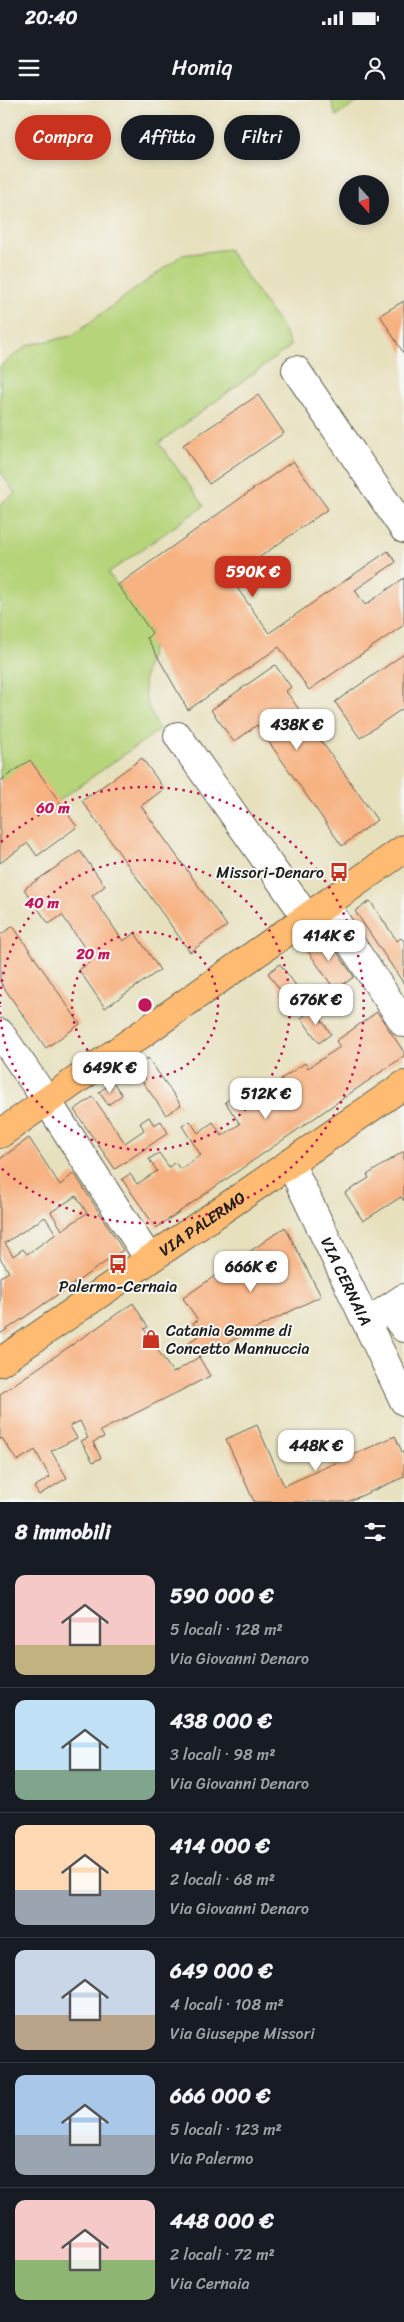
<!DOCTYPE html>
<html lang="it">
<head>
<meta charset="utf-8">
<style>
  :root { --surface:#171b24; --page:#242831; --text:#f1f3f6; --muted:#9ea1a6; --line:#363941; --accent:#c8321e }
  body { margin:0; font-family:Sriracha,sans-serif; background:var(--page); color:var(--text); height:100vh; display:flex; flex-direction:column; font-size:19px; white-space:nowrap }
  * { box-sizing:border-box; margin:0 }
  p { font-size:16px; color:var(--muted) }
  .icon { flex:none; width:28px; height:28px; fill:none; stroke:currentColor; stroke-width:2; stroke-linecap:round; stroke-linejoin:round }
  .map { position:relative; height:1402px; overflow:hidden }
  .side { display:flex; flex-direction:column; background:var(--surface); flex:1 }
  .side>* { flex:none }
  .banner { position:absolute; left:15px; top:15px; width:375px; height:45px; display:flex; gap:10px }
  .needle { width:32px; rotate:159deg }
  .tools { position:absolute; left:339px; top:75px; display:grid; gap:10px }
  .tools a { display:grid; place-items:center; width:50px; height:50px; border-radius:50%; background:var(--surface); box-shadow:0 2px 8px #0003; font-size:25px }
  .price { position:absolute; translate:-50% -42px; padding:0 11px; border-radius:10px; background:#fff; color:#222; font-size:16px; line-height:32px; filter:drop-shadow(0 1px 2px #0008) }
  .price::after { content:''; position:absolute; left:50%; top:30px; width:15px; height:11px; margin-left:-8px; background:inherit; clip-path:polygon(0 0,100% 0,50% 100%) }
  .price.active { background:var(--accent); color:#fff }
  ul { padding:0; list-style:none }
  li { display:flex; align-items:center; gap:15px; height:125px; padding:0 15px }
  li+li { border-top:1px solid var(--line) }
  li span { display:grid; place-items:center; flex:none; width:140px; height:100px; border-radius:10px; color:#555 }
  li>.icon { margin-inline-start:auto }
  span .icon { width:60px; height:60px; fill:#fffc; stroke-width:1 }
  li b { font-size:21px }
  h2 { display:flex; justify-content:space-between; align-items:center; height:60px; padding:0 15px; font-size:21px }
  .tag { padding:0 18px; border-radius:22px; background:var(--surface); box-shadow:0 2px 8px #0003; font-size:18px; line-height:45px }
  .tag.active { background:var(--accent); color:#fff }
  .status { display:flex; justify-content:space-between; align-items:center; height:35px; padding:0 25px; background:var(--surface); direction:ltr }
  .status svg { height:14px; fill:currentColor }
  header { display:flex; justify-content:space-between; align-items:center; height:65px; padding:0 15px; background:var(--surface); font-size:22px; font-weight:600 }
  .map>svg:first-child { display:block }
  .green { fill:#b6d47a; stroke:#69784b }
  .building { fill:#f7b282; fill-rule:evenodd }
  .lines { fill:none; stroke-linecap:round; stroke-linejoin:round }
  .minor-casing { stroke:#636154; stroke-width:30 }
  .major-casing { stroke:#636154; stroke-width:30 }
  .minor { stroke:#fff; stroke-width:28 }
  .major { stroke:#febb71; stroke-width:28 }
  .ring { fill:none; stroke:#c2185b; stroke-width:2.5; stroke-dasharray:2.5 5 }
  .labels { text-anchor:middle; stroke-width:4; stroke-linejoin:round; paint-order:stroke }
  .poi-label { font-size:16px; fill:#1c1c1c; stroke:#f6f6f2; text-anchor:end }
  .street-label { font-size:16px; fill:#1c1c1c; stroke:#f6f6f2 }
  .centre { fill:#c2185b; stroke:#f6f6f2; stroke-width:2.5 }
  .ring-label { font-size:15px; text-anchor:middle; font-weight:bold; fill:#c2185b; stroke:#f6f6f2; stroke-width:4; stroke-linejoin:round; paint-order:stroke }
</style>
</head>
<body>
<div class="status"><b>20:40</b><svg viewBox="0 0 49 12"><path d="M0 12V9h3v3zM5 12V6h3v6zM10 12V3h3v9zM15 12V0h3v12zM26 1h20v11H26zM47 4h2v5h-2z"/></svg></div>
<header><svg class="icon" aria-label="menu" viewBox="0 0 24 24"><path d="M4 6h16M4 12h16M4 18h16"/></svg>Homiq<svg class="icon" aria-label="person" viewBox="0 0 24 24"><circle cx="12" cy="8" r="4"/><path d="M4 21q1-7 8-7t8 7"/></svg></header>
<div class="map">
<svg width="404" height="1402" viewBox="0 0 404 1402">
  <rect width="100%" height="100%" fill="#f6f6f2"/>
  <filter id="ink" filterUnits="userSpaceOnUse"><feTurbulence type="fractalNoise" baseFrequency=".02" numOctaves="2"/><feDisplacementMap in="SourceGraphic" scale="10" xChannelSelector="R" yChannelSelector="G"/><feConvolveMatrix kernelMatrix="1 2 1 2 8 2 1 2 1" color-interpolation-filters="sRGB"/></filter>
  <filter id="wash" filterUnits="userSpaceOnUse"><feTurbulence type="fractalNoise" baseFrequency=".0096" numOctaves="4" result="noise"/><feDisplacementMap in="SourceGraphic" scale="20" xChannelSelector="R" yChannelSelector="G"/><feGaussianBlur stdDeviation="1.12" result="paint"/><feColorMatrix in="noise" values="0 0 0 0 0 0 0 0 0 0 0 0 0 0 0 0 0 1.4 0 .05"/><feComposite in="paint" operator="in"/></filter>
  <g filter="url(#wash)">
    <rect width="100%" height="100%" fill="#e7e0bd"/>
    <g class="green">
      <path d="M331,0H361L336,16Z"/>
      <path d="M228,149L283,229L291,246L159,343L204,406L108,473C117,485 150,524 152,535C155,548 149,557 146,569C141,593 148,609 159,630L58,701L0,681V404L15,393L0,371V266L28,245L71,236L182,155Z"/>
    </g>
    <g id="blocks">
      <g class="building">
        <path d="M404,201V254L380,215Z"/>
        <path d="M258,295L284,333L209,384L183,345Z"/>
        <path d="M293,361L328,409L230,478L269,533L388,451L396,462L355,490L365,505L404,478V525L309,590L279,547L188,610L147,538L152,533L118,485Z"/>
        <path d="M404,554V611L402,609L360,638L335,602Z"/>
        <path d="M275,565L291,587L286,591L377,720L342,746L257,625L234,642L211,610Z"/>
        <path d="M142,658L164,689L141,706L227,826L190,852L82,701Z"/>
        <path d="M30,660L77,727L37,756L28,743L0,763V681Z"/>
        <path d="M80,751L105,786L92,796L123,841L135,833L160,870L105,908L79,870L93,860L62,815L49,824L24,789Z"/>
        <path d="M370,801L397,841L401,838L404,841V884L355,811Z"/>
        <path d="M13,826L80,924L46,948L0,882V835Z"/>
        <path d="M324,833L354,877L335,890L305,847Z"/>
        <path d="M280,864L300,891L287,900L268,873Z"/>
        <path d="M314,909L331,934L319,943L301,918Z"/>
        <path d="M377,912L404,952V956L156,1128L122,1079L130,1074L137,1084L157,1071L149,1059L159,1053L169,1067L175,1062L180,1069L201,1055L182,1026L190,1021L198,1033L213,1022L222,1036L240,1024L225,1002L237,994L234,990L249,980L261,999L284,984L281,979L305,963L308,968L340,947L336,941Z"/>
        <path d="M148,958L181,1005L166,1015L133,968Z"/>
        <path d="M113,982L122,995L108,1005L99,992Z"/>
        <path d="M93,997L125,1043L144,1030L140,1023L149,1017L154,1025L161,1021L168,1033L115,1069L74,1010Z"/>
        <path d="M29,1038L60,1085L74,1073L123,1150L0,1234V1177L9,1172L0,1158V1059ZM76,1096L87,1113L62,1130L51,1112ZM45,1117L56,1134L27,1154L23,1149L13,1156L5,1143Z"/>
        <path d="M404,1051V1101L401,1097L363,1121L345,1093L369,1078L367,1075Z"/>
        <path d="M285,1127L321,1196L199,1257L189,1242L200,1235L193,1223L198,1220L183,1198Z"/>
        <path d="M133,1203L148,1227L144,1229L173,1273L199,1257L210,1276L100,1331L104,1337L93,1342L101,1358L93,1362L81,1341L88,1338L80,1321L70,1326L77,1338L51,1351L67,1378L39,1395L34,1387L50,1377L35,1350L17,1361L2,1338L0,1340V1294Z"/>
        <path d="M257,1325L284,1386L395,1336L404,1356V1377L347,1402H254L226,1339Z"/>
      </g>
    </g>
  </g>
  <g filter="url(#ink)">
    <use href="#blocks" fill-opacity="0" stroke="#636154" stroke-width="1"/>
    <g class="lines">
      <g class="minor-casing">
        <g id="minor">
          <path d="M296,270L404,429"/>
          <path d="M178,636L307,818"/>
          <path d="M325,805L404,923"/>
          <path d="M0,933L47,1001L149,1159"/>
          <path id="s1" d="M290,1063L404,1301"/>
          <path d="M389,1208L404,1228"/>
          <path d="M368,1222L404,1198"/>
        </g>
      </g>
      <g class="major-casing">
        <g id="major">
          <path d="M0,1034L404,749"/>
          <path id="s2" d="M0,1262L404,985"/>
        </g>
      </g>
      <use href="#minor" class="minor"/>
      <use href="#major" class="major"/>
    </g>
  </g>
  <g class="ring">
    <circle cx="145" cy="905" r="73"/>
    <path d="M0 904A145 145 0 1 1 0 906"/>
    <path d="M1 742A218 218 0 1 1 1 1068"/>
  </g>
  <defs>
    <g id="bus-bare" transform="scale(1.5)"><path d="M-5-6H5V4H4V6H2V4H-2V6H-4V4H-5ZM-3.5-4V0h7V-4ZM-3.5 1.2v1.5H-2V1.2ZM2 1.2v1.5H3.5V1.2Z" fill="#c8321e" stroke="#f6f6f2" stroke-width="2.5" paint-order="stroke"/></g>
    <g id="shop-bare" transform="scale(1.5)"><path d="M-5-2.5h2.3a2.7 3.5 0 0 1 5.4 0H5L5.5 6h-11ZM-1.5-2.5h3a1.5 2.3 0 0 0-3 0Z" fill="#c8321e" stroke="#f6f6f2" stroke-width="2.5" paint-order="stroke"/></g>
  </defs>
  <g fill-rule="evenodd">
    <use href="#bus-bare" x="339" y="772"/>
    <use href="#bus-bare" x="118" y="1164"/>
    <use href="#shop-bare" x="151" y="1239"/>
  </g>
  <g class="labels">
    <g class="poi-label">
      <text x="324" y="778">Missori-Denaro</text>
      <text x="118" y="1192" text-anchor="middle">Palermo-Cernaia</text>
      <text x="166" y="1236" text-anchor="start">Catania Gomme di<tspan x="166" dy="18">Concetto Mannuccia</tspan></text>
    </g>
    <g class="street-label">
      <text dy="6" stroke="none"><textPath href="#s2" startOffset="245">VIA PALERMO</textPath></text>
      <text dy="6" stroke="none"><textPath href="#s1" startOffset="131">VIA CERNAIA</textPath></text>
    </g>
  </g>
  <circle cx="145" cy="905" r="8" class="centre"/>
  <g class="ring-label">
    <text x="53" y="713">60 m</text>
    <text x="42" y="808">40 m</text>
    <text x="93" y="859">20 m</text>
  </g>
</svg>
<div class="tools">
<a><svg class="needle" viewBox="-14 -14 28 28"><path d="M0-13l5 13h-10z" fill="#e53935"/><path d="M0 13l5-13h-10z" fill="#9ea1a6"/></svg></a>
</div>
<b class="price active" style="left:253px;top:498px">590K €</b>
<b class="price" style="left:297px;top:651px">438K €</b>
<b class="price" style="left:329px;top:862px">414K €</b>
<b class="price" style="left:316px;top:926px">676K €</b>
<b class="price" style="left:110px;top:994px">649K €</b>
<b class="price" style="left:266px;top:1020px">512K €</b>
<b class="price" style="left:251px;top:1193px">666K €</b>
<b class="price" style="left:316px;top:1372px">448K €</b>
<div class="banner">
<a class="tag active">Compra</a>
<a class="tag">Affitta</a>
<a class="tag">Filtri</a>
</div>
</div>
<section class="side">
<h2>8 immobili<svg class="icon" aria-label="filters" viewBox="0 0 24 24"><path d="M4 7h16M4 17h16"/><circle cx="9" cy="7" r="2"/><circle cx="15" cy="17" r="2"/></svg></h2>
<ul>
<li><span style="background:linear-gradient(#f6c9c9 70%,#c2b280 0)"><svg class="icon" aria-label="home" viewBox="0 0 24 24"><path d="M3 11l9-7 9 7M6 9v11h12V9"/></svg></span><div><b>590 000 €</b><p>5 locali · 128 m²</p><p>Via Giovanni Denaro</p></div></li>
<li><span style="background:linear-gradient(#bfe0f5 70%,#7fa58c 0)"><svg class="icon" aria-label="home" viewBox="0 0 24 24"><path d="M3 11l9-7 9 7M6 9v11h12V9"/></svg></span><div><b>438 000 €</b><p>3 locali · 98 m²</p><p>Via Giovanni Denaro</p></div></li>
<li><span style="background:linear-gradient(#ffd9b3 65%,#9aa5b1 0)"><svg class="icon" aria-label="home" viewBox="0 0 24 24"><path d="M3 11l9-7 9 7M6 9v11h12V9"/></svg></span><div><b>414 000 €</b><p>2 locali · 68 m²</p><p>Via Giovanni Denaro</p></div></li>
<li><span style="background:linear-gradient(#c9d6e8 65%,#b9a48a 0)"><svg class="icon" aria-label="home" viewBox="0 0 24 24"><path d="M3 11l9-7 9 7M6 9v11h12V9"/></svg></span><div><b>649 000 €</b><p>4 locali · 108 m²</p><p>Via Giuseppe Missori</p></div></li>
<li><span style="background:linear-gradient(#a9c7e8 60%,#9aa5b1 0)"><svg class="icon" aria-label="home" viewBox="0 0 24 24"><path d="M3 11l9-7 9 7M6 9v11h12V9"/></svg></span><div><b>666 000 €</b><p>5 locali · 123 m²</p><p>Via Palermo</p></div></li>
<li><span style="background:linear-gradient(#f6c9c9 60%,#8fb573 0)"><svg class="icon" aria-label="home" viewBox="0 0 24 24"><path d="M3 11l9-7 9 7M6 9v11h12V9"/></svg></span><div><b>448 000 €</b><p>2 locali · 72 m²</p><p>Via Cernaia</p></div></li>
</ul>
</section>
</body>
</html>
